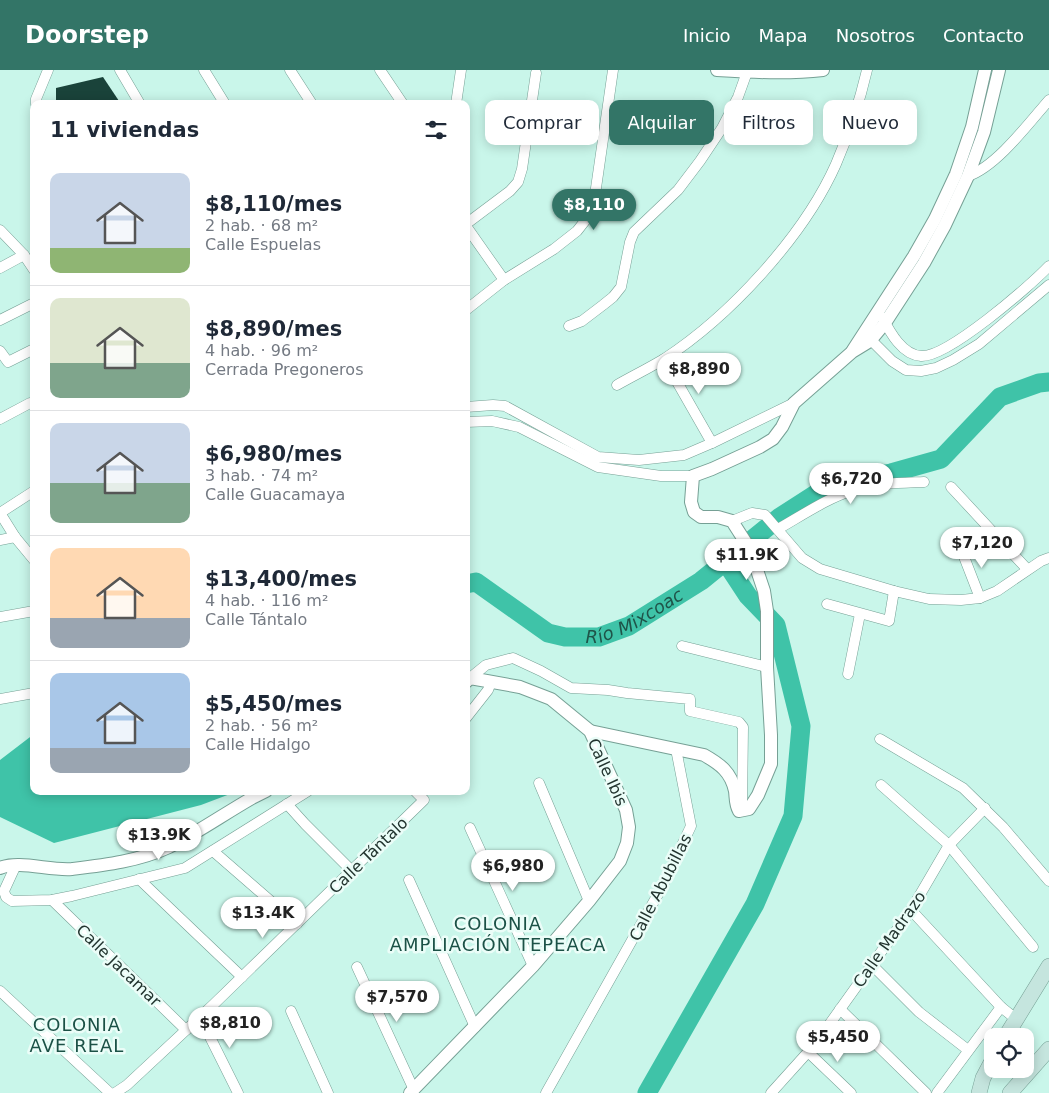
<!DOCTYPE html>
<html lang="es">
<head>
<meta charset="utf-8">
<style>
  :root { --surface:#fff; --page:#f2f2f3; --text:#1f2937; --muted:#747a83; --line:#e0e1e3; --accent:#337567 }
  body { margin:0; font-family:"DejaVu Sans",sans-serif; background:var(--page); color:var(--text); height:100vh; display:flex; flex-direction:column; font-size:19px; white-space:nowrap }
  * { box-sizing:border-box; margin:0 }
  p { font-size:16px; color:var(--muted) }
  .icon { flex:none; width:28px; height:28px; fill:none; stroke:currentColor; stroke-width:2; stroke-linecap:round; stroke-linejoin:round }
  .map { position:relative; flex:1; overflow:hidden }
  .details { position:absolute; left:30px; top:30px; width:440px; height:695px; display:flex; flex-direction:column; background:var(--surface); border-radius:10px; box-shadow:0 2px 12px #0003 }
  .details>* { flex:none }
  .guide { position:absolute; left:485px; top:30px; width:475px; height:45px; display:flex; gap:10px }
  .fabs { position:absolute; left:984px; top:958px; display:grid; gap:10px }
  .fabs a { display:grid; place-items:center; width:50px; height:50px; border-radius:10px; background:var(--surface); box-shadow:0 2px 12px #0003; font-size:25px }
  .price { position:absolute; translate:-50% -42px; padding:0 11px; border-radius:18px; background:#fff; color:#222; font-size:16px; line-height:32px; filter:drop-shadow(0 1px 2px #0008) }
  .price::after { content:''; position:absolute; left:50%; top:30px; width:15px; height:11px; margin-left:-8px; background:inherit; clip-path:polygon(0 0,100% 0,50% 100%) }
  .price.selected { background:var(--accent); color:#fff }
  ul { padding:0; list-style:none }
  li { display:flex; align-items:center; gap:15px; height:125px; padding:0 20px }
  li+li { border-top:1px solid var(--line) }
  li span { display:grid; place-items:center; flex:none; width:140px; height:100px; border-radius:10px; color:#555 }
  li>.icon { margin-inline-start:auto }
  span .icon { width:60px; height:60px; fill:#fffc; stroke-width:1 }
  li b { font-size:21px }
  h2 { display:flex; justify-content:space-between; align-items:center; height:60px; padding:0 20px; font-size:21px }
  .chip { padding:0 18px; border-radius:10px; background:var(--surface); box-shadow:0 2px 12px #0003; font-size:18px; line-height:45px }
  .chip.selected { background:var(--accent); color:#fff }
  header { display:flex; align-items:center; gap:30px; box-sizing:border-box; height:70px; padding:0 25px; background:var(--accent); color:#fff }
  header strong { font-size:24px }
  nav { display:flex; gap:28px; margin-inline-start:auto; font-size:18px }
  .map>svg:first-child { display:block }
  .water { fill:#3fc3a8 }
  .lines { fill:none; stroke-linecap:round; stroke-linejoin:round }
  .river { stroke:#3fc3a8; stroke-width:19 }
  .building { fill:#1a433a }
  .minor-casing { stroke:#76a095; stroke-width:11 }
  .tertiary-casing { stroke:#76a095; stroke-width:14 }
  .secondary-casing { stroke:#76a095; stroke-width:16 }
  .minor { stroke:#fff; stroke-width:10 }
  .tertiary { stroke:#fff; stroke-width:12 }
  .secondary { stroke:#c5e5de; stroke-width:15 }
  .labels { text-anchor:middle; stroke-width:5; stroke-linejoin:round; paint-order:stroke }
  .street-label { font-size:16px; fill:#22342f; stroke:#ebfdf8 }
  .water-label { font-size:18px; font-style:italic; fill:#1f5449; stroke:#ebfdf8 }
  .neighbourhood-label { font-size:18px; letter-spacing:1px; fill:#1b5146; stroke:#ebfdf8 }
</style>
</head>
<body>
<header>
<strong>Doorstep</strong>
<nav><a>Inicio</a><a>Mapa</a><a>Nosotros</a><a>Contacto</a></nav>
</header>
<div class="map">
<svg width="1049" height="1023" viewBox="0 0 1049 1023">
  <rect width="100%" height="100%" fill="#c9f6ea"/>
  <path class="water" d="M34,664V721H238L201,735L54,773L0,747V690Z"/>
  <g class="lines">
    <g class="river">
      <path id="s1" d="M466,514L476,512L548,563L565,567H599L629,556L701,511L780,447L822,420L861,408L891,403L941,389L1000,327L1039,313L1049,312"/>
      <path d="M647,1023L755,834L793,746L801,656L776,555L748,526L725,491"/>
    </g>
  </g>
  <path class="building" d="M103,7L121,34H58L56,30V18Z"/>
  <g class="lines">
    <g class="minor-casing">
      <g id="minor">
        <path d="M120,0L140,34"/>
        <path d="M204,0L225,34"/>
        <path d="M290,0L312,34"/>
        <path d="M380,0L403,34"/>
        <path d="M36,34V29L48,0"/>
        <path d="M456,34L461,0"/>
        <path d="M968,106C996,97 1029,53 1049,30"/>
        <path d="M466,154L510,121L518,112L522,99L536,3"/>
        <path d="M466,156L504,210"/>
        <path d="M0,160L24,185L34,200"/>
        <path d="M0,198L24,185"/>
        <path d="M466,240L504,210L554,179L577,161L588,147L594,132L613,0"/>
        <path d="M882,247C890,262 902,285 921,286C947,288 1030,216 1049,196"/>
        <path d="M0,250L34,233"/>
        <path d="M569,256L582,251L603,235L613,227L621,217L630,172L634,162L678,120L700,91L722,58L738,27L747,2"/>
        <path d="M866,265L892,291L906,300L921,301L936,298L953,290L979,274L1049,215"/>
        <path d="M0,281L8,292L34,279"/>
        <path d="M664,289L712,373"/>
        <path d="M617,315C633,306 649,298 664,289C730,246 804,166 836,94C848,66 860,30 867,0"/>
        <path d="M466,337L493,335L505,336L598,387L639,390L684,385L712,373L794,333"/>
        <path d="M0,349L30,333"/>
        <path d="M466,352L492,351L519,357L598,397L661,406H693"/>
        <path d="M951,417L1027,499"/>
        <path d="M0,443L15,467L34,490"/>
        <path d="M0,443L34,421"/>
        <path d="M732,451L752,443L765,445L802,488L820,499L894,521L929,529L961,530L980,528L997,521L1041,491L1049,488"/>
        <path d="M778,459C801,446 829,427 854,420C877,413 901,413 924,412"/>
        <path d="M0,470L15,467"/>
        <path d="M961,479L980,528"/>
        <path d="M827,534L889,551L894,521"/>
        <path d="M0,547L34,541"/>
        <path d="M682,576L767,597"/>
        <path d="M848,604L860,544"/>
        <path d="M470,608L486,595L513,588L541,601L571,618L608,620L627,623L690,629V641L739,652L743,657L742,740"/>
        <path d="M0,629L34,623"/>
        <path d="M466,648L488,620L491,612"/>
        <path d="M880,669L963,718L1003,757L1049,811"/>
        <path d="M539,713L589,831"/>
        <path d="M881,715L949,775L1033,877"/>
        <path d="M287,734L305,754L352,801"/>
        <path d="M470,758L533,896"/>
        <path d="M213,781L297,854"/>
        <path d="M16,795L4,821L6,827L12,831L52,830L72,826L185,798L308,721"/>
        <path d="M139,809L242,907"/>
        <path d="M409,810L475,957"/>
        <path d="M52,830L186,960"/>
        <path d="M911,840L1001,937L1016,949"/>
        <path d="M872,895L919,942L968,980"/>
        <path d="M357,897L414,1020"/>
        <path d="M0,921L110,1023"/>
        <path d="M840,939L926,1023"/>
        <path d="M291,941L328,1023"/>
        <path d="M200,947L238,1023"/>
        <path d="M808,982L851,1023"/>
        <path d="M115,1023L127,1015L214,934L424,730L415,721"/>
        <path d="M546,1023L662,817L691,756L676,679"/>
        <path d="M771,1023L808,982L831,952L911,840L949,775L985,738"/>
        <path d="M937,1023L1001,937"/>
      </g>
    </g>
    <g class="tertiary-casing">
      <g id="tertiary">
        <path d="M717,0C752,2 788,4 823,0"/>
        <path d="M853,280L914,186L935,149L956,104L972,57L985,0"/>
        <path d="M590,661L704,685C720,694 731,702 735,721C736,728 735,734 739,741L749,739L758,725L771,694V665L767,597V541L764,521L758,503L748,476L732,451L718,447H701L694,442L691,432L693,406L712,399L760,377L773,369L782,357L794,333L852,282L870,271L885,253L924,193L945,155L968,106L984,62L999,0"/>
        <path d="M0,798C19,790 50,801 72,799C105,795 139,791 169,777C197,763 224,744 252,728L266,721"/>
        <path d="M410,1023L533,896L589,831L620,791L627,773L629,757L626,740L590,661L551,629L520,617L470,608L466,612"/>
      </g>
    </g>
    <g class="secondary-casing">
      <g id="secondary">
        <path d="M1006,966L1049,896"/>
        <path d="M979,1023L983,1008L992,991"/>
        <path d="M1010,1023L1049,979"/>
      </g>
    </g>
    <use href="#minor" class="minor"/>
    <use href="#tertiary" class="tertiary"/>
    <use href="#secondary" class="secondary"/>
  </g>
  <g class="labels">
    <g class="street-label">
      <text transform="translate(608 702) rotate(65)" y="6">Calle Ibis</text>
      <text transform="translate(368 785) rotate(-44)" y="6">Calle Tántalo</text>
      <text transform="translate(660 817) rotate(-63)" y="6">Calle Abubillas</text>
      <text transform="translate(889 869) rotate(-55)" y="6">Calle Madrazo</text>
      <text transform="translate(119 895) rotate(44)" y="6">Calle Jacamar</text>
    </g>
    <g class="water-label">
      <text dy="6" stroke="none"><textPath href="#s1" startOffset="190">Río Mixcoac</textPath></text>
    </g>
    <g class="neighbourhood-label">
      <text x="498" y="860">COLONIA<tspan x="498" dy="21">AMPLIACIÓN TEPEACA</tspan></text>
      <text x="77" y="961">COLONIA<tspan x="77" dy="21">AVE REAL</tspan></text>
    </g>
  </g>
</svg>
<div class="fabs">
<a><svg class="icon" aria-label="locate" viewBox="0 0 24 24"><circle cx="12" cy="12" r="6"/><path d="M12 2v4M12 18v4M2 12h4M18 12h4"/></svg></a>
</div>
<b class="price selected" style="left:594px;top:161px">$8,110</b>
<b class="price" style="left:699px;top:325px">$8,890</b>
<b class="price" style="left:851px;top:435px">$6,720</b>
<b class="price" style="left:982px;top:499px">$7,120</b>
<b class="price" style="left:747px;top:511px">$11.9K</b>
<b class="price" style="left:159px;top:791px">$13.9K</b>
<b class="price" style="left:513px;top:822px">$6,980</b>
<b class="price" style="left:263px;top:869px">$13.4K</b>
<b class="price" style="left:397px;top:953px">$7,570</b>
<b class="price" style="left:230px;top:979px">$8,810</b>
<b class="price" style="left:838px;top:993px">$5,450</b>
<div class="guide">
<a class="chip">Comprar</a>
<a class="chip selected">Alquilar</a>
<a class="chip">Filtros</a>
<a class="chip">Nuevo</a>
</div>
<section class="details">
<h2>11 viviendas<svg class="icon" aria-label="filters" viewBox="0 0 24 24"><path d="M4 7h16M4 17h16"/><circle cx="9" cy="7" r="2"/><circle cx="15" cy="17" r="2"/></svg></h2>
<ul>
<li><span style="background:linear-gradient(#c9d6e8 75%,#8fb573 0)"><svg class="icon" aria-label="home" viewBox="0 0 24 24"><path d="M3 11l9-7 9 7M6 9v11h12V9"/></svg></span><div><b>$8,110/mes</b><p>2 hab. · 68 m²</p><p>Calle Espuelas</p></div></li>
<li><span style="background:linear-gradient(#dfe7d0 65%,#7fa58c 0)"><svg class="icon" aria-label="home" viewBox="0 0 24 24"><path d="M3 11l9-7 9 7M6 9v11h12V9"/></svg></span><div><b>$8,890/mes</b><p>4 hab. · 96 m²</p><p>Cerrada Pregoneros</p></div></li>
<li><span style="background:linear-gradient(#c9d6e8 60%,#7fa58c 0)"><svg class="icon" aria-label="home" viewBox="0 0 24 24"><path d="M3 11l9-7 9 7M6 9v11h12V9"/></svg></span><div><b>$6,980/mes</b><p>3 hab. · 74 m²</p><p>Calle Guacamaya</p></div></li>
<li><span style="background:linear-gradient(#ffd9b3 70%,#9aa5b1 0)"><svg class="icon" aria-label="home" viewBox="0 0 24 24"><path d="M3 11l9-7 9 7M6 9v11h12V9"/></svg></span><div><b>$13,400/mes</b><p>4 hab. · 116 m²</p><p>Calle Tántalo</p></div></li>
<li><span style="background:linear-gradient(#a9c7e8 75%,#9aa5b1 0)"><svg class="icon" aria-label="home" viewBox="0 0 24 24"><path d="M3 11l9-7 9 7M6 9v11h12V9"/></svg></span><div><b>$5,450/mes</b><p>2 hab. · 56 m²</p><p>Calle Hidalgo</p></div></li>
</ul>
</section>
</div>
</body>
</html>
